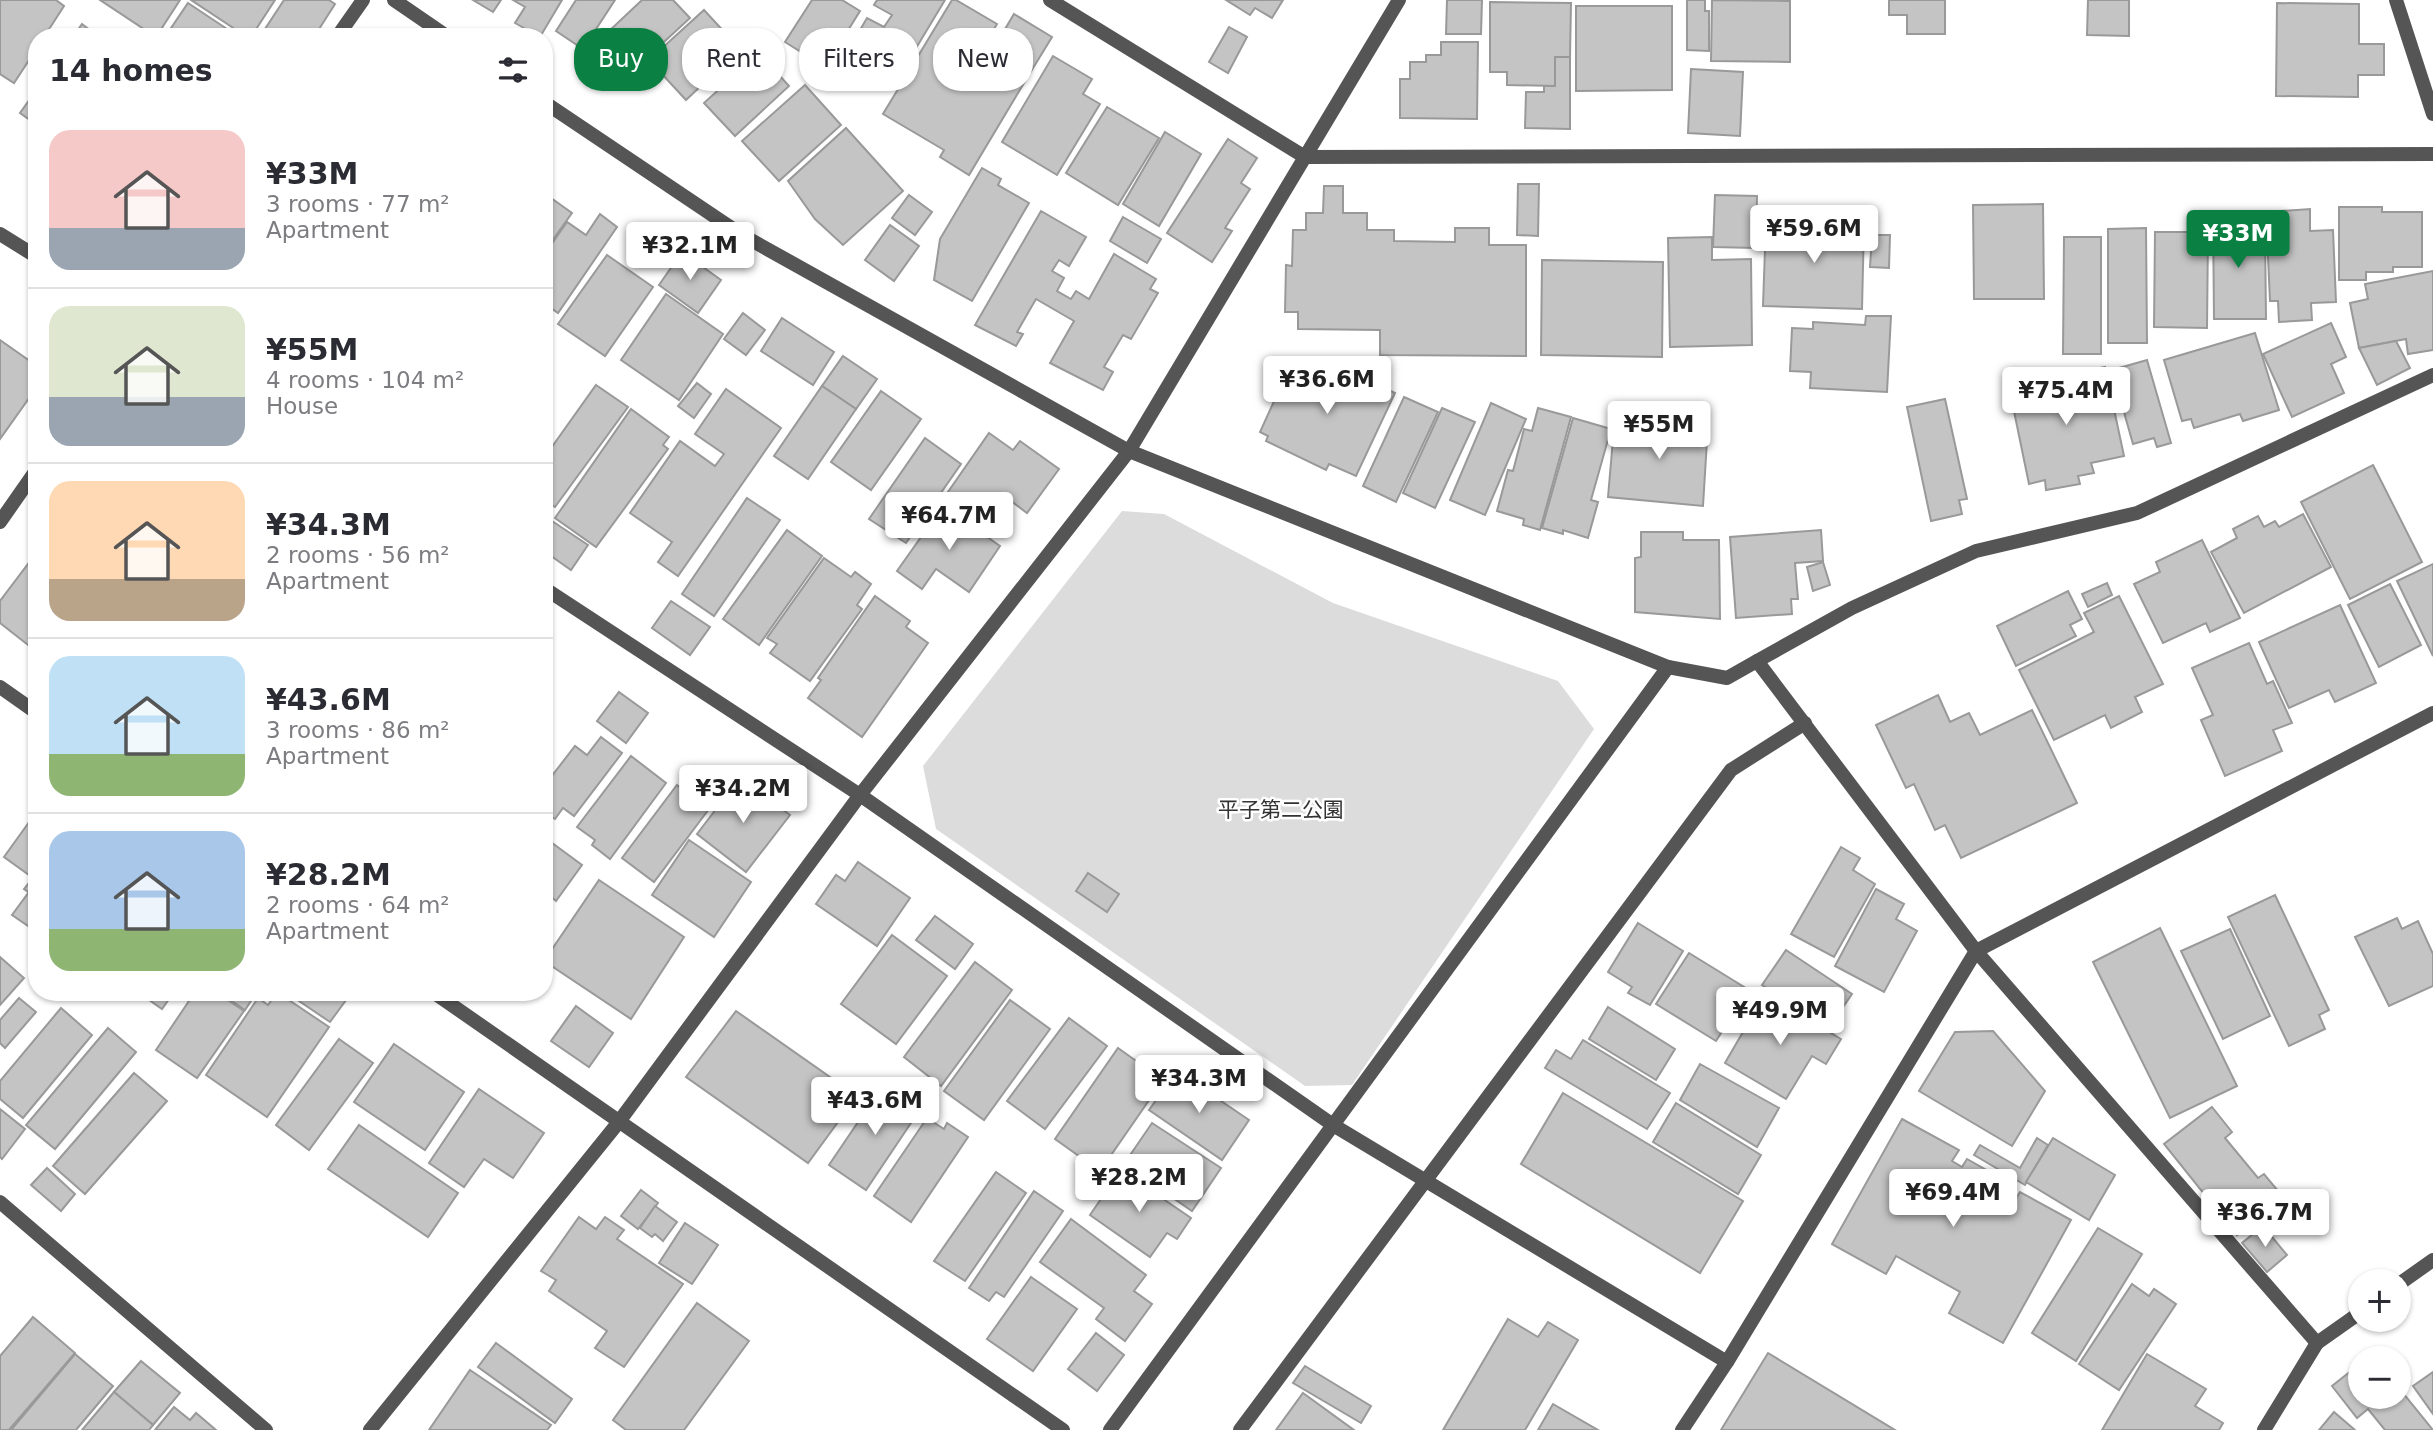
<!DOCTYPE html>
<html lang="en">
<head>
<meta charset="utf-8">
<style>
  :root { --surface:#fff; --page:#f7f7f7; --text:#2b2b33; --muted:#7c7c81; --line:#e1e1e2; --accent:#0b8043 }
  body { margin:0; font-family:"DejaVu Sans","Noto Sans JP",sans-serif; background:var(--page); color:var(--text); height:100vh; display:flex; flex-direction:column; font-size:26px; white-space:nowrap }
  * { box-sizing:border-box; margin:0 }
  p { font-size:23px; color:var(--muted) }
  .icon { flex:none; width:38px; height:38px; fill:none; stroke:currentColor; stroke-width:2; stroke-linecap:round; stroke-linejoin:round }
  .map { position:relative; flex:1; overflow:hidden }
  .panel { position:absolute; left:28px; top:28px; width:525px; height:973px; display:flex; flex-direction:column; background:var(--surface); border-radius:28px; box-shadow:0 2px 5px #0004 }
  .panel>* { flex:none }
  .hud { position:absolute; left:574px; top:28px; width:665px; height:63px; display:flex; gap:14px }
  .tools { position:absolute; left:2348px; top:1269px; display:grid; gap:14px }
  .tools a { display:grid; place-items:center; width:63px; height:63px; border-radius:50%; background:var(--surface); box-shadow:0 2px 5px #0004; font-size:35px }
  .price { position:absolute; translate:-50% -60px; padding:0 16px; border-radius:7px; background:#fff; color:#222; font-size:23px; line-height:46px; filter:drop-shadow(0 2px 4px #0008) }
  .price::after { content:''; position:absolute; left:50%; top:42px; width:21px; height:16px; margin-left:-10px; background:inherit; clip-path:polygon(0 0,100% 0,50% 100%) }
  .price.active { background:var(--accent); color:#fff }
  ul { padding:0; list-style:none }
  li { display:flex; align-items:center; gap:21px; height:175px; padding:0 21px }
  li+li { border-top:2px solid var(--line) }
  li span { display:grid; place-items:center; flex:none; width:196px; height:140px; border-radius:21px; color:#555 }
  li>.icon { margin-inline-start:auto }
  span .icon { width:84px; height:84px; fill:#fffc; stroke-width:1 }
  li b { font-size:30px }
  h2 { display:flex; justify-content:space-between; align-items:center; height:84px; padding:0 21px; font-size:30px }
  .chip { padding:0 24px; border-radius:28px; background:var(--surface); box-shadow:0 2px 5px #0004; font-size:24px; line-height:63px }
  .chip.active { background:var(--accent); color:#fff }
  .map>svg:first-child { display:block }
  .green { fill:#dcdcdc }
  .building { fill:#c4c4c4; stroke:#999; stroke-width:2; fill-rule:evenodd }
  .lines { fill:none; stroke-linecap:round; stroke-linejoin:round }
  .street { stroke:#555; stroke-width:14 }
  .labels { text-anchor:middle; stroke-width:5; stroke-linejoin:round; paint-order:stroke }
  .park-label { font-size:21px; fill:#333; stroke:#fff }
</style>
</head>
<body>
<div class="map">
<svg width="2433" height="1430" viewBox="0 0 2433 1430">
  <rect width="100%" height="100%" fill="#fff"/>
  <path class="green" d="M1122,511L1164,514L1333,603L1558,681L1594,729L1352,1085L1305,1086L936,829L923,766Z"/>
  <g class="building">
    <path d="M0,0H56L64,6L44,37H37V48L14,83L0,74Z"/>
    <path d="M100,0H180L156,37Z"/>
    <path d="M191,0H275L251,37H247Z"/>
    <path d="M284,0H329L335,4L314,37H271L263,32Z"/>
    <path d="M473,0H501L493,12Z"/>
    <path d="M513,0H562L540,37L515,23L525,7Z"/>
    <path d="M576,0H615L583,49L556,31Z"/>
    <path d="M642,0H673L690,18L639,65L608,32Z"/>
    <path d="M812,0H842L860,11L825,67L785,42Z"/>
    <path d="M877,0H945L892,88L843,59L867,18L884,27L892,15L874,5Z"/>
    <path d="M952,0H956L997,24L989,37L1005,45L996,60L1027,78L969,175L940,157L944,150L883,114Z"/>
    <path d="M1226,0H1283L1272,18L1255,8L1250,15Z"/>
    <path d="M1447,0H1482L1481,34H1446Z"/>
    <path d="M1687,0H1705V11H1709V51L1687,50Z"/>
    <path d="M1712,0L1790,1V62L1711,61Z"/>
    <path d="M1889,0H1945V34H1907V15H1889Z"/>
    <path d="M2088,0H2129V36L2087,35Z"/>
    <path d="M1490,2L1571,3L1570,57H1555V86L1507,85V72H1490Z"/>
    <path d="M188,3L239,37H165Z"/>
    <path d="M2277,3L2359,4V44H2384V75H2358V97L2276,96Z"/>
    <path d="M1576,6H1672V90L1576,91Z"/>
    <path d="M704,10L740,49L686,100L649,60Z"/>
    <path d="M1014,14L1052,37L1027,78L996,60L1005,45L998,41Z"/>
    <path d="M82,24L99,37H73Z"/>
    <path d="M1229,27L1247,37L1228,73L1209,62Z"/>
    <path d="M1441,42H1478L1477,119L1400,118V79H1410V62H1426V55H1441Z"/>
    <path d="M759,53L789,86L735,136L704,103Z"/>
    <path d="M1053,56L1092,79L1083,94L1100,104L1057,175L1002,142Z"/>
    <path d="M1555,57H1570V129L1525,128L1526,92H1544V86H1555Z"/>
    <path d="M1691,69L1743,72L1740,136L1688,133Z"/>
    <path d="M805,85L841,125L779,181L742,141Z"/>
    <path d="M37,89V125L20,113Z"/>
    <path d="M1107,107L1159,138L1118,205L1066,173Z"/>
    <path d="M846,128L903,191L843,245L815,219L788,181Z"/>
    <path d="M1165,132L1201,154L1159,226L1123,204Z"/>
    <path d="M1228,139L1257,158L1241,183L1250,189L1225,228L1232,231L1212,262L1167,233Z"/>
    <path d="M982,168L1001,179L998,185L1029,203L972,301L934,280L940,239Z"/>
    <path d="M1518,184H1539L1538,236L1517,235Z"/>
    <path d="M1324,186H1343V213H1367V230H1394V241L1455,242V228H1489V245H1526V356L1380,355V330L1298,329V312H1285L1286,265L1292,266L1293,230H1306V213H1323Z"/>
    <path d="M544,193L572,213L544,252Z"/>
    <path d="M909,195L932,212L915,235L892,218Z"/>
    <path d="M1715,195L1757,196L1756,248L1713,247Z"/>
    <path d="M2043,204L2044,299H1974L1973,205Z"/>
    <path d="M2339,207H2382V212H2422V267H2393V272H2366V280H2339Z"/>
    <path d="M2310,209V231L2333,230L2336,302L2311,303L2312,320L2279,322L2278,301H2270L2266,212Z"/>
    <path d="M1041,211L1086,237L1069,266L1059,260L1052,271L1064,278L1057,291L1071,299L1076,291L1089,299L1114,254L1156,279L1150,289L1158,293L1131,339L1123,335L1104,367L1113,372L1103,390L1050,363L1074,321L1036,299L1017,332L1023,334L1016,346L975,325Z"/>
    <path d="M2213,211H2240V232H2265L2266,319H2214Z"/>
    <path d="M600,214L617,227L558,313L544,303V255L567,222L586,235Z"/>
    <path d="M1123,217L1161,239L1147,263L1110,241Z"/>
    <path d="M1766,221L1864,224L1862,309L1763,306Z"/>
    <path d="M890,225L919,246L894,281L865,260Z"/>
    <path d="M2146,228L2147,343H2108V229Z"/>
    <path d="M2155,232H2208L2207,328L2154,327Z"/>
    <path d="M1872,235H1890L1889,268L1870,267Z"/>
    <path d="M1712,237V260L1751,259L1752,345L1670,347L1668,238Z"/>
    <path d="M2064,237H2101V354H2063Z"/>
    <path d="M682,252L721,280L698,313L659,285Z"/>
    <path d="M607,255L653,287L605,356L558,324Z"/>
    <path d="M1542,260L1663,262L1662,357L1541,355Z"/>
    <path d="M2433,271V350L2408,354L2406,339L2359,348L2350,303L2368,299L2365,284Z"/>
    <path d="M666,294L723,334L679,400L621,360Z"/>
    <path d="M743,313L765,330L746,355L724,339Z"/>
    <path d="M1866,316H1891L1887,392L1810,388L1811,372L1790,371L1792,328L1813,329V322L1865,325Z"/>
    <path d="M782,318L834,352L813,385L761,351Z"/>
    <path d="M2331,323L2346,357L2331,364L2344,393L2292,417L2263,354Z"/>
    <path d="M2255,333L2279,410L2243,421L2240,414L2194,428L2191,419L2182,421L2164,360Z"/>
    <path d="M0,340L37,366V387L0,439Z"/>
    <path d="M2396,341L2410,368L2377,385L2359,348Z"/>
    <path d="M843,356L877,379L856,409L822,386Z"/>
    <path d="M1320,358L1395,393L1356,476L1329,464L1326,470L1266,441L1268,436L1260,432L1291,364L1313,374Z"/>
    <path d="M2147,360L2171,443L2157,447L2154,438L2133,444L2112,370Z"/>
    <path d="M2105,367L2124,456L2091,463L2094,473L2078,476L2080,484L2046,490L2045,480L2029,484L2009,387Z"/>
    <path d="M697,383L711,394L694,418L678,406Z"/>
    <path d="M596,385L628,407L555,507L544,500V458Z"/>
    <path d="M822,386L856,409L808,479L774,456Z"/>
    <path d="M726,389L781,428L678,576L658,562L672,542L630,513L680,441L715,466L724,454L695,434Z"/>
    <path d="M881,391L921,419L871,490L831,462Z"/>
    <path d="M1404,397L1438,412L1396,502L1363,486Z"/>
    <path d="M1945,399L1967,499L1959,500L1962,514L1931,521L1907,407Z"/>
    <path d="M1491,403L1526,419L1485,515L1450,500Z"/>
    <path d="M1442,408L1475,422L1435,508L1403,493Z"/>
    <path d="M1538,408L1571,417L1540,530L1523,525L1524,519L1497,511L1508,470L1513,471L1524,429L1532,431Z"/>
    <path d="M631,409L669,437L663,445L668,449L596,547L555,518Z"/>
    <path d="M1615,416L1708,424L1703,506L1608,497Z"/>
    <path d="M1573,418L1611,429L1591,500L1598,502L1588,538L1563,530V534L1542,528Z"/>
    <path d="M989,433L1013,450L1020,441L1059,469L1027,513L1000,493L976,526L941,502Z"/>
    <path d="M925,438L961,464L906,543L869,519Z"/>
    <path d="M2373,465L2422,562L2350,599L2301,502Z"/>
    <path d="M747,498L780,520L714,616L682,594Z"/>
    <path d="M943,506L1000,546L969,592L936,569L922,589L897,571Z"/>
    <path d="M2303,514L2331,567L2244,613L2211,552L2237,538L2233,529L2258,516L2264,527L2275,521L2279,527Z"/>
    <path d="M552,521L588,545L571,570L544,551V532Z"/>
    <path d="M787,530L822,556L759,645L723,619Z"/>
    <path d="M1821,530L1823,561L1795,563L1798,599H1791L1792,614L1736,618L1730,537Z"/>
    <path d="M1641,532H1683V540H1719L1720,619L1635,612V558L1641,557Z"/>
    <path d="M2202,540L2240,618L2210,632L2206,623L2163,643L2134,584L2160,572L2156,562Z"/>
    <path d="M37,552V652L0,623V601Z"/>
    <path d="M824,558L851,577L855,572L871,584L857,605L862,609L810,681L770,653L777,644L767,638Z"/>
    <path d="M1823,562L1830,585L1813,591L1807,567Z"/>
    <path d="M2433,564V656L2397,581Z"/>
    <path d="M2107,583L2112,595L2088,607L2082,594Z"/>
    <path d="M2390,584L2421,645L2379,667L2348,605Z"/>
    <path d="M2068,591L2082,619L2070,625L2076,636L2016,666L1997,626Z"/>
    <path d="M875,596L910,621L906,627L928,643L862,737L808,698L821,680L818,678Z"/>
    <path d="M2119,596L2163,684L2135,697L2142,712L2111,728L2105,715L2054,740L2019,670L2094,632L2084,613Z"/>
    <path d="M671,601L710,627L690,655L652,628Z"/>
    <path d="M2340,605L2376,683L2335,702L2329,690L2289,708L2259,642Z"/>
    <path d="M2249,643L2267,684L2273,681L2292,723L2273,730L2282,751L2225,776L2201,720L2213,715L2192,668Z"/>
    <path d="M619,692L648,713L626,743L597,721Z"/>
    <path d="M1938,695L1950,722L1969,713L1980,735L2032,710L2077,803L1961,858L1945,825L1935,830L1914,784L1906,788L1876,725Z"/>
    <path d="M601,737L622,753L574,816L563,808L555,819L544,812V786L575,746L587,755Z"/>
    <path d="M631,756L666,783L610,859L592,845L595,840L577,827Z"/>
    <path d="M740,778L790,815L746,872L697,834Z"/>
    <path d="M677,785L709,809L654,882L622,858Z"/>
    <path d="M37,811V898L24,889L33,878L4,857Z"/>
    <path d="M544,837L582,865L556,901L548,894L544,898Z"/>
    <path d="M689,840L751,882L714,937L652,895Z"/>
    <path d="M1841,847L1860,858L1853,870L1875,884L1834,957L1791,934Z"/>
    <path d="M858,862L910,898L877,946L816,904L836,875L845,881Z"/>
    <path d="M1088,873L1119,894L1107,912L1076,891Z"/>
    <path d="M599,880L684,937L631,1019L544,961Z"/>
    <path d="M1876,889L1904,904L1896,919L1917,931L1884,992L1835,966Z"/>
    <path d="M29,892L37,898V932L12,915Z"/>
    <path d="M2275,895L2329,1010L2319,1015L2325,1029L2289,1046L2228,917Z"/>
    <path d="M935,916L973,944L955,969L916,940Z"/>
    <path d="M2397,918L2402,929L2418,921L2433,954V986L2389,1006L2355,937Z"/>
    <path d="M1638,923L1683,951L1650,1005L1628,993L1632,987L1608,972Z"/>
    <path d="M2160,928L2237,1086L2170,1118L2093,962Z"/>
    <path d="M2230,929L2270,1016L2223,1039L2181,951Z"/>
    <path d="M892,935L947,976L896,1044L841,1004Z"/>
    <path d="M1786,950L1852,994L1828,1029L1762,985Z"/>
    <path d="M1689,953L1749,990L1716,1041L1656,1004Z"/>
    <path d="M0,957L24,978L0,1005Z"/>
    <path d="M975,962L1012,990L941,1086L904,1057Z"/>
    <path d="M138,992H174L162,1009Z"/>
    <path d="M195,992H216L244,1011L197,1078L156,1050Z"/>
    <path d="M219,992H257L245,1010Z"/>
    <path d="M277,992L329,1027L267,1117L206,1075L258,998L268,1005Z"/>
    <path d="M305,992H343L349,996L330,1022L299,1001Z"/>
    <path d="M1765,994L1841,1039L1826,1064L1812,1056L1786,1099L1725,1063Z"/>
    <path d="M19,998L36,1012L5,1048L0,1043V1020Z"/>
    <path d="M1010,1000L1050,1029L984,1120L944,1091Z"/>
    <path d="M576,1006L613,1033L589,1067L551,1041Z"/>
    <path d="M1608,1007L1675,1049L1656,1080L1589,1039Z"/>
    <path d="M61,1008L92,1035L23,1118L0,1099V1081Z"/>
    <path d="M736,1011L857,1096L808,1163L686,1077Z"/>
    <path d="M1069,1018L1107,1046L1045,1129L1007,1101Z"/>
    <path d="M108,1028L136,1052L55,1149L26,1125Z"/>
    <path d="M1993,1031L2045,1091L2012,1146L1919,1091L1955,1032Z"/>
    <path d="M339,1039L373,1063L309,1150L276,1125Z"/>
    <path d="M1583,1040L1670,1093L1647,1129L1545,1068L1556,1050L1571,1059Z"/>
    <path d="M394,1044L464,1092L425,1150L354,1102Z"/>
    <path d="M1118,1048L1163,1080L1100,1171L1055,1139Z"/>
    <path d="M1700,1064L1779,1108L1757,1147L1680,1100Z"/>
    <path d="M1177,1071L1249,1120L1222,1160L1149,1110Z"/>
    <path d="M134,1073L167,1101L85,1194L53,1166Z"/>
    <path d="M881,1088L899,1099L903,1091L923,1105L866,1190L829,1165Z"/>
    <path d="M479,1089L544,1133L513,1178L484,1159L464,1187L429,1163Z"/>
    <path d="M1563,1093L1743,1201L1700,1273L1521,1164Z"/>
    <path d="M1676,1103L1761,1155L1738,1194L1653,1142Z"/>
    <path d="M2212,1107L2232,1132L2225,1138L2258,1178L2264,1174L2284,1198L2237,1235L2164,1144Z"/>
    <path d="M0,1109L25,1129L2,1159L0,1157Z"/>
    <path d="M927,1118L944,1129L947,1123L968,1137L911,1222L874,1196Z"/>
    <path d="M1902,1119L1959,1150L1952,1161L1962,1167L1967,1159L2011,1184L2006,1194L2015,1200L2020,1192L2071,1220L2003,1343L1949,1313L1960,1292L1896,1256L1886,1274L1832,1244ZM1972,1186L1990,1196L1983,1210L1965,1199Z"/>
    <path d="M1152,1123L1221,1168L1192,1211L1124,1164Z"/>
    <path d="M359,1125L458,1193L428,1237L328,1169Z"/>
    <path d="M2037,1138L2048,1145L2025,1185L1974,1155L1980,1145L2020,1168Z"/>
    <path d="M2053,1138L2115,1175L2089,1220L2026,1182Z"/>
    <path d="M47,1168L75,1194L61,1211L31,1185Z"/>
    <path d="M1121,1170L1191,1218L1177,1239L1167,1233L1150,1257L1090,1215Z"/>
    <path d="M996,1172L1026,1193L965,1281L934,1261Z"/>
    <path d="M641,1190L658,1203L638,1229L621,1216Z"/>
    <path d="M1034,1191L1063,1211L1004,1297L996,1292L989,1301L969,1288Z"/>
    <path d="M655,1206L677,1222L663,1241L655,1234L652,1237L640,1228Z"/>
    <path d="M579,1217L596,1229L605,1217L624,1230L617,1239L683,1284L624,1367L595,1348L607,1331L549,1291L556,1280L541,1271Z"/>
    <path d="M1071,1219L1146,1275L1134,1291L1152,1304L1125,1341L1096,1319L1104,1308L1040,1262Z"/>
    <path d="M685,1223L718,1245L692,1284L659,1263Z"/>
    <path d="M2263,1226L2287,1255L2267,1272L2242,1243Z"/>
    <path d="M2098,1228L2142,1254L2076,1361L2032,1333Z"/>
    <path d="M1031,1277L1077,1309L1033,1371L987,1339Z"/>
    <path d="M2132,1284L2149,1296L2154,1289L2176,1304L2119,1390L2079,1364Z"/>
    <path d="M697,1303L749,1341L684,1430H626L613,1420Z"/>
    <path d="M33,1317L75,1353L9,1430H0V1356Z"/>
    <path d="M1508,1319L1538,1337L1548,1322L1578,1340L1525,1430H1443Z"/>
    <path d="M1096,1333L1124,1355L1097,1391L1068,1369Z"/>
    <path d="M496,1343L572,1399L555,1423L478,1367Z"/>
    <path d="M1768,1353L1895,1430H1721Z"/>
    <path d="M75,1354L113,1386L76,1430H11Z"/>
    <path d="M2147,1354L2206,1389L2195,1406L2223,1423L2219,1430H2102Z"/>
    <path d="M141,1361L180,1393L153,1425L114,1392Z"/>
    <path d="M2361,1363V1396H2399V1388L2433,1430H2385L2368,1409L2357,1418L2332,1386Z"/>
    <path d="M1305,1366L1371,1406L1361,1423L1293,1383Z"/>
    <path d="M470,1370L551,1425L547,1430H429Z"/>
    <path d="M2433,1372V1414L2413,1386Z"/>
    <path d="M114,1392L153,1425L149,1430H82Z"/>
    <path d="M1303,1393L1354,1430H1276Z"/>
    <path d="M1553,1404L1598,1430H1538Z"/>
    <path d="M174,1407L190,1420L196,1413L216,1430H155Z"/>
    <path d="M2334,1412L2355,1430H2319Z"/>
  </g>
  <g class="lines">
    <g class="street">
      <path d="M394,0L448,37"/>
      <path d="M1050,0L1305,157L2433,154"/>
      <path d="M2396,0L2433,114"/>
      <path d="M337,37L363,0"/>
      <path d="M544,102L742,235L1129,451L1668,667L1727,678L1757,661L1976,951L2433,713"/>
      <path d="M0,234L37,257"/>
      <path d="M0,522L37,469"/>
      <path d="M544,588L860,795L1333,1125L1727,1362"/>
      <path d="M1757,661L1852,608L1976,551L2137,513L2433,375"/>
      <path d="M0,687L37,713"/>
      <path d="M433,992L1063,1430"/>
      <path d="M0,1202L266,1430"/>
      <path d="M2399,1284L2433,1260"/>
      <path d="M370,1430L618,1123L860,795L1129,451L1399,0"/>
      <path d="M1110,1430L1668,667"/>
      <path d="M1240,1430L1731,770L1805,723"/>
      <path d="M1682,1430L1727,1362L1976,951L2317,1343L2361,1312"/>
      <path d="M2264,1430L2317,1343"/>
    </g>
  </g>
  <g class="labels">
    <g class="park-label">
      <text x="1281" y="817">平子第二公園</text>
    </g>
  </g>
</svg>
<div class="tools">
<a>+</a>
<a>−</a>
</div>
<b class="price" style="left:1814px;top:265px">¥59.6M</b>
<b class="price active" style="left:2238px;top:270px">¥33M</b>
<b class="price" style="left:690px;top:282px">¥32.1M</b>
<b class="price" style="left:1327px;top:416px">¥36.6M</b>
<b class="price" style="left:2066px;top:427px">¥75.4M</b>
<b class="price" style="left:1659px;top:461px">¥55M</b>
<b class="price" style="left:949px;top:552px">¥64.7M</b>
<b class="price" style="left:743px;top:825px">¥34.2M</b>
<b class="price" style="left:1780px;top:1047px">¥49.9M</b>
<b class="price" style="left:1199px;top:1115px">¥34.3M</b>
<b class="price" style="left:875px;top:1137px">¥43.6M</b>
<b class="price" style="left:1139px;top:1214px">¥28.2M</b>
<b class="price" style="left:1953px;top:1229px">¥69.4M</b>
<b class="price" style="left:2265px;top:1249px">¥36.7M</b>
<div class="hud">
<a class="chip active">Buy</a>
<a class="chip">Rent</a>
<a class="chip">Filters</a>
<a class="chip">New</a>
</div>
<section class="panel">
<h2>14 homes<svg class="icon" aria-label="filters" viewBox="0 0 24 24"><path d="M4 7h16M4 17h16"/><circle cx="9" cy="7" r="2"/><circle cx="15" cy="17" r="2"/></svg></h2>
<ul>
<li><span style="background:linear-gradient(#f6c9c9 70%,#9aa5b1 0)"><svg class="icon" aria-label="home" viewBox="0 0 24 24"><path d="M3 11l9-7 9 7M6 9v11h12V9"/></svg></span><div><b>¥33M</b><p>3 rooms · 77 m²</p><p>Apartment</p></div></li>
<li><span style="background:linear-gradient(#dfe7d0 65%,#9aa5b1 0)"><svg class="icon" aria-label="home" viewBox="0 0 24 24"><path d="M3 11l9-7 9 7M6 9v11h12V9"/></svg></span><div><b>¥55M</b><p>4 rooms · 104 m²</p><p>House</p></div></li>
<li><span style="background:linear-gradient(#ffd9b3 70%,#b9a48a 0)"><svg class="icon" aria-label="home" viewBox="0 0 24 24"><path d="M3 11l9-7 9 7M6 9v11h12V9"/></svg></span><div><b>¥34.3M</b><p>2 rooms · 56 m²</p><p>Apartment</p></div></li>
<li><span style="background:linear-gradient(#bfe0f5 70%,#8fb573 0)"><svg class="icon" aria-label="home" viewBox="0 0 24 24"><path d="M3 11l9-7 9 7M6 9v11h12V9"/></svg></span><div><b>¥43.6M</b><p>3 rooms · 86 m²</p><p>Apartment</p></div></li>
<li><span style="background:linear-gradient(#a9c7e8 70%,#8fb573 0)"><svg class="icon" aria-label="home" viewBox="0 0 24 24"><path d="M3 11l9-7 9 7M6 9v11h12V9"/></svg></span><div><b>¥28.2M</b><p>2 rooms · 64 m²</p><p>Apartment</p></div></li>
</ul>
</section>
</div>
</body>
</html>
